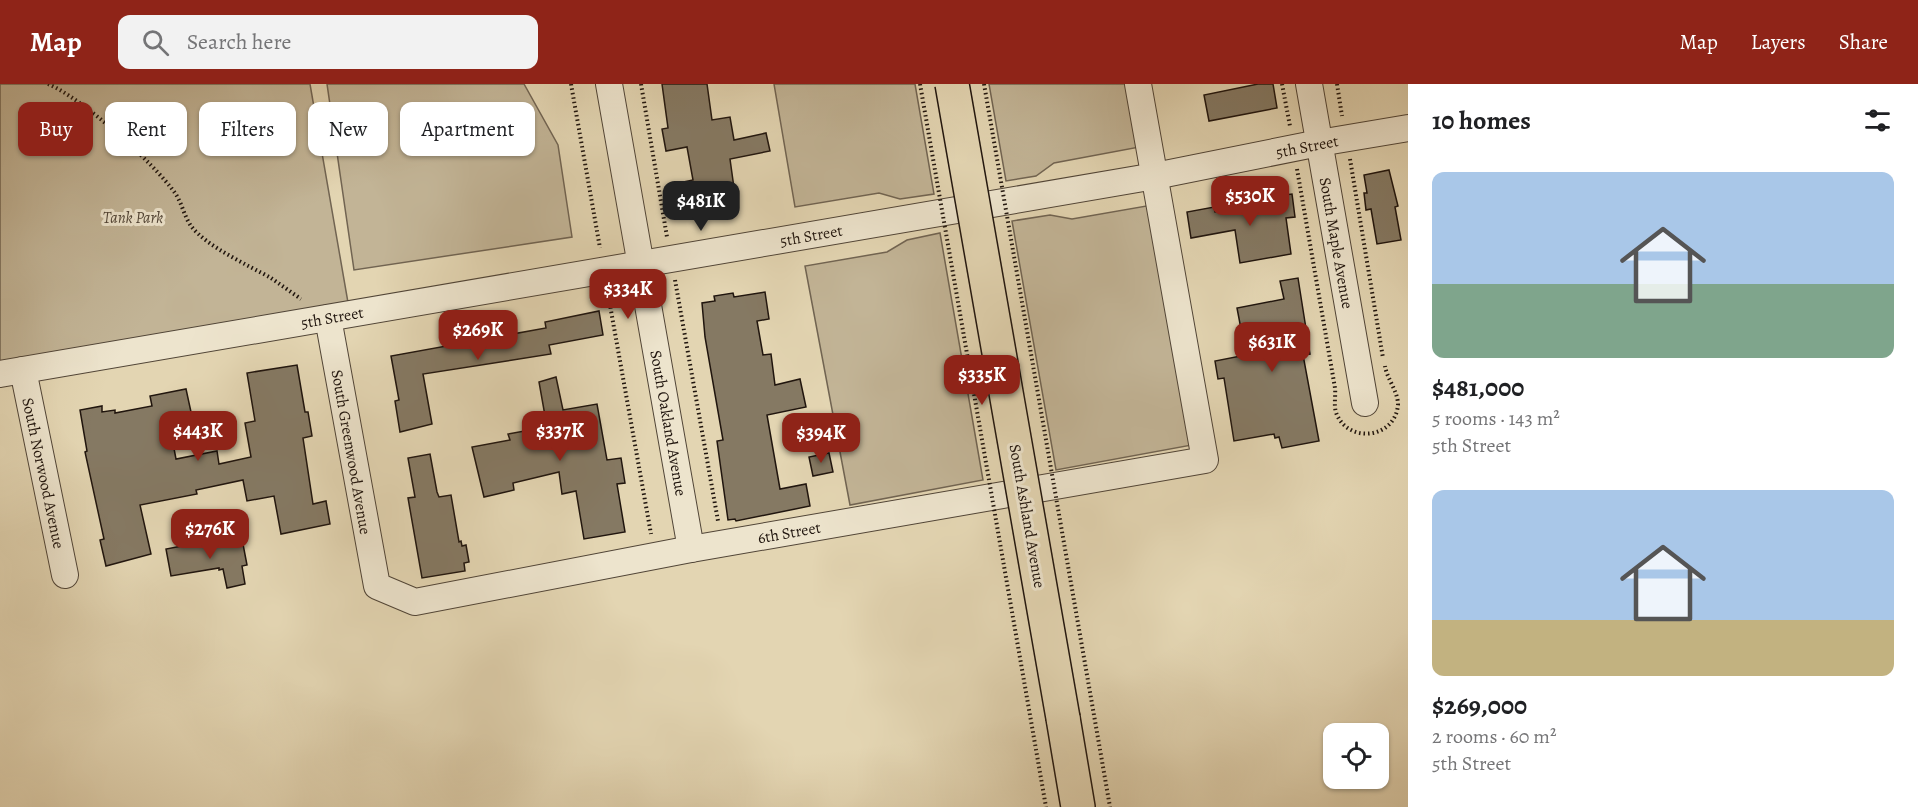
<!DOCTYPE html>
<html lang="en">
<head>
<meta charset="utf-8">
<style>
  :root { --surface:#fff; --page:#f2f2f2; --text:#202124; --muted:#757577; --accent:#8f2418 }
  body { margin:0; font-family:Alegreya,serif; background:var(--page); color:var(--text); height:100vh; display:flex; flex-direction:column; font-size:22px; white-space:nowrap }
  * { box-sizing:border-box; margin:0 }
  p { font-size:20px; color:var(--muted) }
  .icon { flex:none; width:33px; height:33px; fill:none; stroke:currentColor; stroke-width:2; stroke-linecap:round; stroke-linejoin:round }
  .map { position:relative; flex:1; overflow:hidden }
  .sheet { display:flex; flex-direction:column; background:var(--surface); width:510px }
  .sheet>* { flex:none }
  .hud { position:absolute; left:18px; top:18px; width:570px; height:54px; display:flex; gap:12px }
  .controls { position:absolute; left:1323px; top:639px; display:grid; gap:12px }
  .controls a { display:grid; place-items:center; width:66px; height:66px; border-radius:12px; background:var(--surface); box-shadow:0 2px 4px #0004; font-size:30px }
  .price { position:absolute; translate:-50% -51px; padding:0 14px; border-radius:12px; background:var(--accent); color:#fff; font-size:20px; line-height:39px; filter:drop-shadow(0 2px 3px #0008) }
  .price::after { content:''; position:absolute; left:50%; top:36px; width:18px; height:14px; margin-left:-9px; background:inherit; clip-path:polygon(0 0,100% 0,50% 100%) }
  .price.active { background:#222; color:#fff }
  ul { padding:0; list-style:none }
  li { display:grid; align-content:center; gap:12px; height:318px; padding:0 24px }
  li span { display:grid; place-items:center; height:186px; border-radius:12px; color:#555 }
  li>.icon { margin-inline-start:auto }
  span .icon { width:108px; height:108px; fill:#fffc; stroke-width:1 }
  li b { font-size:26px }
  h2 { display:flex; justify-content:space-between; align-items:center; height:72px; padding:0 24px; font-size:26px }
  .pill { padding:0 21px; border-radius:12px; background:var(--surface); box-shadow:0 2px 4px #0004; font-size:21px; line-height:54px }
  .pill.active { background:var(--accent); color:#fff }
  header { display:flex; align-items:center; gap:36px; box-sizing:border-box; height:84px; padding:0 30px; background:var(--accent); color:#fff }
  header strong { font-size:28px }
  nav { display:flex; gap:33px; margin-inline-start:auto; font-size:21px }
  .search { width:420px; height:54px; background:var(--page); display:flex; align-items:center; gap:15px; box-sizing:border-box; padding:0 21px; border-radius:12px; color:var(--muted); font-size:22px }
  main { display:flex; flex:1; min-height:0 }
  .map>svg:first-child { display:block }
  .green { fill:#c2b496; stroke:#716452; stroke-width:1.5 }
  .building { fill:#857963; stroke:#20150e; stroke-width:1.5 }
  .lines { fill:none; stroke-linecap:round; stroke-linejoin:round }
  .minor-casing { stroke:#514537; stroke-width:28 }
  .major-casing { stroke:#20150e; stroke-width:36 }
  .path { stroke:#20150e; stroke-width:4; stroke-dasharray:1.5 3; stroke-linecap:butt }
  .minor { stroke:#ede4cd; stroke-width:26 }
  .major { stroke:#e3d5b2; stroke-width:33 }
  .major-bridge-casing { stroke:#20150e; stroke-width:36; stroke-linecap:butt }
  .path-bridge { stroke:#20150e; stroke-width:4; stroke-dasharray:1.5 3; stroke-linecap:butt }
  .major-bridge { stroke:#e3d5b2; stroke-width:33 }
  .labels { text-anchor:middle; stroke-width:6; stroke-linejoin:round; paint-order:stroke }
  .street-label { font-size:16px; fill:#20150e; stroke:#ede4cd }
  .park-label { font-size:16px; font-style:italic; fill:#514537; stroke:#ede4cd }
</style>
</head>
<body>
<header>
<strong>Map</strong>
<div class="search"><svg class="icon" aria-label="search" viewBox="0 0 24 24"><circle cx="10" cy="10" r="6"/><path d="M15 15l6 6"/></svg>Search here</div>
<nav><a>Map</a><a>Layers</a><a>Share</a></nav>
</header>
<main>
<div class="map">
<svg width="1408" height="723" viewBox="0 0 1408 723">
  <rect width="100%" height="100%" fill="#e3d5b2"/>
  <filter id="stains"><feTurbulence type="fractalNoise" baseFrequency=".00333" numOctaves="4"/><feColorMatrix values="0 0 0 0 .2 0 0 0 0 .09 0 0 0 0 .02 0 0 0 .5 -.17"/></filter>
  <radialGradient id="worn" r=".72"><stop offset=".6" stop-color="#630" stop-opacity="0"/><stop offset="1" stop-color="#630" stop-opacity=".3"/></radialGradient>
  <g class="green">
    <path d="M0,0H310L350,230L0,290Z"/>
    <path d="M327,0H524L558,61L572,153L354,186Z"/>
    <path d="M774,0H915L934,110L900,115L879,109L795,123Z"/>
    <path d="M989,0H1134L1145,62L1054,79L1036,92L1006,97Z"/>
    <path d="M1152,121L1192,361L1056,386L1012,137L1050,131L1072,135Z"/>
    <path d="M940,149L983,396L850,421L805,182L887,168L907,156Z"/>
  </g>
  <g class="building">
    <path d="M662,0H707L712,36L730,33L734,56L766,49L770,67L730,75L734,104L728,105L731,123L711,126L710,121L698,123V119L683,121L681,106L684,105L683,98L693,96L687,63L666,67L662,45L668,44Z"/>
    <path d="M1258,0H1273L1277,24L1209,37L1204,11Z"/>
    <path d="M1389,86L1398,122L1395,123L1401,156L1377,160L1371,125L1366,126L1364,109H1367L1364,91Z"/>
    <path d="M1292,110L1295,133L1286,134L1291,170L1240,179L1235,146L1191,154L1187,128L1214,123L1215,128L1254,121L1253,115Z"/>
    <path d="M1298,194L1310,270L1303,271L1319,357L1282,364L1279,353L1275,354L1274,350L1234,357L1224,294L1218,295L1215,277L1246,271L1237,224L1284,215L1280,197Z"/>
    <path d="M765,208L769,235L757,237L763,271L771,270L775,301L800,295L806,323L767,331L780,405L806,400L810,422L736,437L735,435L728,436L717,357L723,356L705,253L702,219L715,217L714,212L733,209L734,213Z"/>
    <path d="M599,227L603,251L549,261L551,270L423,290L432,340L400,348L395,317L399,316L391,272L546,244L545,238Z"/>
    <path d="M297,281L305,328H308L312,352L303,354L313,420L326,417L330,440L281,450L274,412L247,417L243,396L196,406L197,410L140,421L151,470L106,482L100,456L104,455L85,368L87,367L80,326L102,322V328L115,326V329L152,322L150,312L186,305L191,328L168,333L176,375L217,367L219,380L251,373L245,339L255,337L247,289Z"/>
    <path d="M556,293L563,326L597,320L607,376L621,374L625,399L617,400L625,448L584,455L576,407L562,410L559,388L513,399L514,406L484,413L472,363L510,356L508,350L547,343L539,298Z"/>
    <path d="M829,369L833,388L813,392L809,373Z"/>
    <path d="M430,370L437,408L439,413L451,411L459,458L461,457L462,462L466,461L469,478L464,479L465,487L422,494L408,414L415,413L408,374Z"/>
    <path d="M242,455L247,481L242,482L245,500L227,504L223,485L219,486V484L171,492L166,465L208,457V460Z"/>
  </g>
  <g class="lines">
    <g class="minor-casing">
      <g id="minor">
        <path d="M609,0L691,465"/>
        <path d="M1309,0L1365,319"/>
        <path d="M328,234L377,502L415,518L691,465L1205,376L1138,0"/>
        <path d="M23,286L65,491"/>
        <path d="M0,290L1155,92L1319,59L1408,44"/>
      </g>
    </g>
    <g class="major-casing">
      <path id="major" d="M1063,634L1078,723"/>
    </g>
    <g class="path">
      <path d="M48,0C82,14 153,78 175,109C182,119 184,132 191,142C207,163 248,181 271,194C281,201 291,208 301,215"/>
      <path d="M571,0L600,164"/>
      <path d="M641,0L667,153"/>
      <path d="M1282,0L1290,42"/>
      <path d="M1337,0L1342,32"/>
      <path d="M1350,75L1383,274"/>
      <path d="M1297,85L1335,304C1336,313 1333,322 1337,331C1350,360 1395,354 1398,321C1398,307 1387,295 1385,282"/>
      <path d="M675,196L718,437"/>
      <path d="M608,210L651,450"/>
    </g>
    <use href="#minor" class="minor"/>
    <use href="#major" class="major"/>
    <g class="major-bridge-casing">
      <path id="major-bridge" d="M952,0L1063,634"/>
    </g>
    <g class="path-bridge">
      <path d="M920,0L1046,723"/>
      <path d="M984,0L1110,723"/>
    </g>
    <use href="#major-bridge" class="major-bridge"/>
  </g>
  <g class="labels">
    <g class="street-label">
      <text transform="translate(1307 62) rotate(-11)" y="6">5th Street</text>
      <text transform="translate(811 151) rotate(-10)" y="6">5th Street</text>
      <text transform="translate(1337 159) rotate(80)" y="6">South Maple Avenue</text>
      <text transform="translate(332 233) rotate(-10)" y="6">5th Street</text>
      <text transform="translate(669 339) rotate(80)" y="6">South Oakland Avenue</text>
      <text transform="translate(352 368) rotate(80)" y="6">South Greenwood Avenue</text>
      <text transform="translate(44 389) rotate(78)" y="6">South Norwood Avenue</text>
      <text transform="translate(1028 432) rotate(80)" y="6">South Ashland Avenue</text>
      <text transform="translate(789 448) rotate(-10)" y="6">6th Street</text>
    </g>
    <g class="park-label">
      <text x="133" y="139">Tank Park</text>
    </g>
  </g>
  <rect width="100%" height="100%" filter="url(#stains)"/>
  <rect width="100%" height="100%" fill="url(#worn)"/>
</svg>
<div class="controls">
<a><svg class="icon" aria-label="locate" viewBox="0 0 24 24"><circle cx="12" cy="12" r="6"/><path d="M12 2v4M12 18v4M2 12h4M18 12h4"/></svg></a>
</div>
<b class="price" style="left:1250px;top:143px">$530K</b>
<b class="price active" style="left:701px;top:148px">$481K</b>
<b class="price" style="left:628px;top:236px">$334K</b>
<b class="price" style="left:478px;top:277px">$269K</b>
<b class="price" style="left:1272px;top:289px">$631K</b>
<b class="price" style="left:982px;top:322px">$335K</b>
<b class="price" style="left:198px;top:378px">$443K</b>
<b class="price" style="left:560px;top:378px">$337K</b>
<b class="price" style="left:821px;top:380px">$394K</b>
<b class="price" style="left:210px;top:476px">$276K</b>
<div class="hud">
<a class="pill active">Buy</a>
<a class="pill">Rent</a>
<a class="pill">Filters</a>
<a class="pill">New</a>
<a class="pill">Apartment</a>
</div>
</div>
<section class="sheet">
<h2>10 homes<svg class="icon" aria-label="filters" viewBox="0 0 24 24"><path d="M4 7h16M4 17h16"/><circle cx="9" cy="7" r="2"/><circle cx="15" cy="17" r="2"/></svg></h2>
<ul>
<li><span style="background:linear-gradient(#a9c7e8 60%,#7fa58c 0)"><svg class="icon" aria-label="home" viewBox="0 0 24 24"><path d="M3 11l9-7 9 7M6 9v11h12V9"/></svg></span><div><b>$481,000</b><p>5 rooms · 143 m²</p><p>5th Street</p></div></li>
<li><span style="background:linear-gradient(#a9c7e8 70%,#c2b280 0)"><svg class="icon" aria-label="home" viewBox="0 0 24 24"><path d="M3 11l9-7 9 7M6 9v11h12V9"/></svg></span><div><b>$269,000</b><p>2 rooms · 60 m²</p><p>5th Street</p></div></li>
</ul>
</section>
</main>
</body>
</html>
